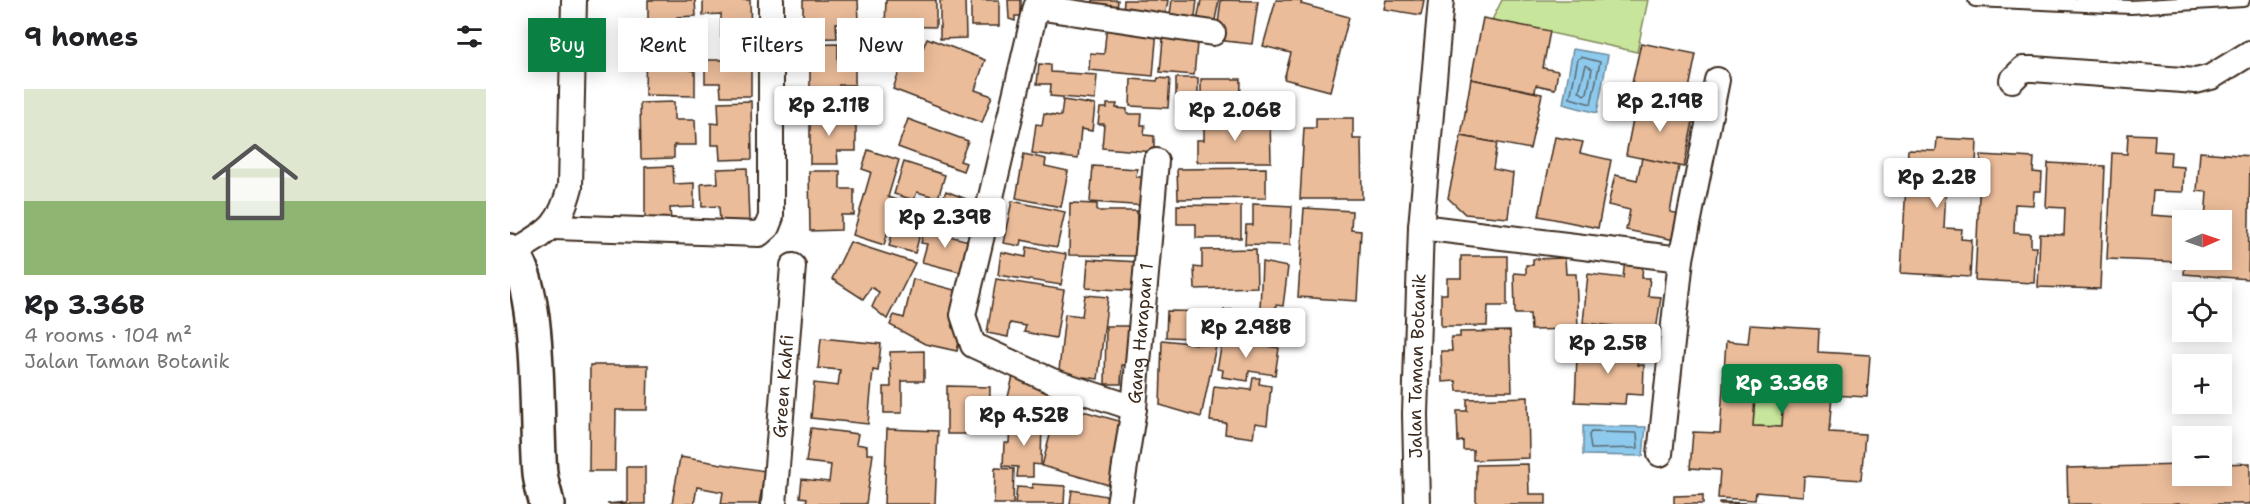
<!DOCTYPE html>
<html lang="en">
<head>
<meta charset="utf-8">
<style>
  :root { --surface:#fff; --page:#f2f2f2; --text:#202124; --muted:#757577; --line:#e0e0e0; --accent:#0b8043 }
  body { margin:0; font-family:"Shantell Sans",sans-serif; background:var(--page); color:var(--text); height:100vh; display:flex; flex-direction:column; font-size:22px; white-space:nowrap }
  * { box-sizing:border-box; margin:0 }
  p { font-size:20px; color:var(--muted) }
  .icon { flex:none; width:33px; height:33px; fill:none; stroke:currentColor; stroke-width:2; stroke-linecap:round; stroke-linejoin:round }
  .map { position:relative; flex:1; overflow:hidden }
  .panel { display:flex; flex-direction:column; background:var(--surface); width:510px }
  .panel>* { flex:none }
  .top-card { position:absolute; left:18px; top:18px; width:570px; height:54px; display:flex; gap:12px }
  .needle { width:39px; rotate:88deg }
  .buttons { position:absolute; left:1662px; top:210px; display:grid; gap:12px }
  .buttons a { display:grid; place-items:center; width:60px; height:60px; border-radius:0px; background:var(--surface); box-shadow:0 3px 15px #0003; font-size:30px }
  .price { position:absolute; translate:-50% -51px; padding:0 14px; border-radius:6px; background:#fff; color:#222; font-size:20px; line-height:39px; filter:drop-shadow(0 2px 3px #0008) }
  .price::after { content:''; position:absolute; left:50%; top:36px; width:18px; height:14px; margin-left:-9px; background:inherit; clip-path:polygon(0 0,100% 0,50% 100%) }
  .price.active { background:var(--accent); color:#fff }
  ul { padding:0; list-style:none }
  li { display:grid; align-content:center; gap:12px; height:318px; padding:0 24px }
  li+li { border-top:2px solid var(--line) }
  li span { display:grid; place-items:center; height:186px; border-radius:0px; color:#555 }
  li>.icon { margin-inline-start:auto }
  span .icon { width:108px; height:108px; fill:#fffc; stroke-width:1 }
  li b { font-size:26px }
  h2 { display:flex; justify-content:space-between; align-items:center; height:72px; padding:0 24px; font-size:26px }
  .tag { padding:0 21px; border-radius:0px; background:var(--surface); box-shadow:0 3px 15px #0003; font-size:21px; line-height:54px }
  .tag.active { background:var(--accent); color:#fff }
  main { display:flex; flex:1; min-height:0 }
  .map>svg:first-child { display:block }
  .green { fill:#c8e59c; stroke:#82885d; stroke-width:1.5 }
  .water { fill:#8dcaee; stroke:#6c8a9b; stroke-width:1.5 }
  .lines { fill:none; stroke-linecap:round; stroke-linejoin:round }
  .shore { stroke:#5c6a71; stroke-width:1.5 }
  .building { fill:#eabc9a; stroke:#3b2a1e; stroke-width:1.5; fill-rule:evenodd }
  .service-casing { stroke:#3b2a1e; stroke-width:16 }
  .minor-casing { stroke:#3b2a1e; stroke-width:28 }
  .secondary-casing { stroke:#3b2a1e; stroke-width:38 }
  .service { stroke:#fff; stroke-width:12 }
  .minor { stroke:#fff; stroke-width:24 }
  .secondary { stroke:#fff; stroke-width:33 }
  .labels { text-anchor:middle; stroke-width:5; stroke-linejoin:round; paint-order:stroke }
  .street-label { font-size:18px; fill:#3b2a1e; stroke:#fff }
</style>
</head>
<body>
<main>
<section class="panel">
<h2>9 homes<svg class="icon" aria-label="filters" viewBox="0 0 24 24"><path d="M4 7h16M4 17h16"/><circle cx="9" cy="7" r="2"/><circle cx="15" cy="17" r="2"/></svg></h2>
<ul>
<li><span style="background:linear-gradient(#dfe7d0 60%,#8fb573 0)"><svg class="icon" aria-label="home" viewBox="0 0 24 24"><path d="M3 11l9-7 9 7M6 9v11h12V9"/></svg></span><div><b>Rp 3.36B</b><p>4 rooms · 104 m²</p><p>Jalan Taman Botanik</p></div></li>
</ul>
</section>
<div class="map">
<svg width="1740" height="504" viewBox="0 0 1740 504">
  <rect width="100%" height="100%" fill="#fff"/>
  <filter id="ink" filterUnits="userSpaceOnUse"><feTurbulence type="fractalNoise" baseFrequency=".0167" numOctaves="2"/><feDisplacementMap in="SourceGraphic" scale="12" xChannelSelector="R" yChannelSelector="G"/><feConvolveMatrix kernelMatrix="1 2 1 2 8 2 1 2 1" color-interpolation-filters="sRGB"/></filter>
  <g filter="url(#ink)">
    <g class="green">
      <path d="M992,0H1138L1127,52L982,20Z"/>
      <path d="M1246,380L1274,382L1271,427L1243,426Z"/>
    </g>
    <g class="water">
      <path d="M1063,49L1098,55L1087,113L1053,104Z"/>
      <path d="M1073,426L1136,427L1133,456L1073,455Z"/>
    </g>
    <g class="lines">
      <g class="shore">
        <path d="M1071,57L1090,62L1081,104L1060,98L1068,59Z"/>
        <path d="M1076,65L1082,69L1077,93L1074,95L1069,91Z"/>
        <path d="M1081,432L1127,433L1128,448L1081,449L1079,435Z"/>
      </g>
    </g>
    <g class="building">
      <path d="M138,0H185L186,16L167,17V30H138Z"/>
      <path d="M193,0H240L241,36L211,37V14L193,15Z"/>
      <path d="M293,0H348L349,22L326,23L327,38L287,39V24L293,23Z"/>
      <path d="M376,0H426V27L375,26Z"/>
      <path d="M430,0H455L456,38L430,39Z"/>
      <rect x="461" y="0" width="28" height="26"/>
      <path d="M498,0H511V16H505V21L499,19Z"/>
      <path d="M583,0H608L607,12L582,9Z"/>
      <path d="M614,0H658L655,18L613,13Z"/>
      <path d="M662,0H687L684,25L659,22Z"/>
      <path d="M691,0H709L703,30L686,27Z"/>
      <path d="M711,0L748,1L742,44L706,40Z"/>
      <path d="M766,0H792L791,4L839,17L820,91L774,79L781,53L753,46Z"/>
      <path d="M876,0H914L911,15L874,9Z"/>
      <path d="M973,18L1040,31L1033,68L1048,71L1045,89L1026,85L1025,92L961,79Z"/>
      <path d="M597,24L647,29L643,76L579,70L580,53L594,54Z"/>
      <path d="M654,29L688,33L684,75L650,72Z"/>
      <path d="M136,37L164,38V58H180V70L185,71V96L135,95Z"/>
      <path d="M417,38L475,60L465,90L482,96L472,123L383,89L394,58L407,63Z"/>
      <path d="M241,43V96H211L210,83H195V60H213V44Z"/>
      <path d="M1131,43L1186,54L1175,109L1119,97Z"/>
      <path d="M328,44V63L345,62V85H329V102H300V70H286V45Z"/>
      <path d="M529,64L541,65V72L587,75L585,100L540,96L541,84H527Z"/>
      <path d="M648,78L660,79L658,108L620,106L621,79L647,81Z"/>
      <rect x="666" y="78" width="22" height="36"/>
      <path d="M691,79H731L730,117L691,115Z"/>
      <path d="M961,79L1032,94L1020,149L951,136Z"/>
      <path d="M1127,99L1185,111L1174,167L1116,155Z"/>
      <path d="M553,100L585,105L582,131L571,129L568,159L522,153L526,124L532,125L534,113L551,116Z"/>
      <path d="M241,101L242,159L210,160L209,145H201V123L209,124L208,102Z"/>
      <path d="M164,102V120H185L186,145H164V158L131,159L130,103Z"/>
      <path d="M597,104H607L606,108L617,109V114H632L631,125H635L634,135L644,136V152L592,148L594,124H588L590,108H597Z"/>
      <path d="M300,109H328V125H346V151H327L328,164H300Z"/>
      <path d="M806,118H843V139H851L852,199H790L794,128H806Z"/>
      <path d="M398,119L458,141L450,161L456,163L453,171L388,147Z"/>
      <path d="M694,120H760L761,162H687V140H694Z"/>
      <path d="M1618,134L1645,135L1644,151L1661,152L1660,166L1674,167L1673,192L1643,191L1641,215L1668,217L1667,231L1671,232L1669,262L1597,259L1602,153L1617,154Z"/>
      <path d="M951,136L987,143L983,169L1003,173L998,218L955,214L938,198Z"/>
      <path d="M1045,137L1073,142L1070,153L1101,160L1088,228L1029,216Z"/>
      <path d="M1427,138L1467,140L1465,189L1436,187L1434,228L1452,229L1451,239L1462,240L1460,277L1391,273L1398,150L1426,151Z"/>
      <path d="M358,150L389,160L378,197L387,200L374,245L343,235L361,172L352,169Z"/>
      <path d="M1690,152L1740,156L1738,279L1674,274L1675,260H1712V220H1695L1697,192L1687,191Z"/>
      <path d="M514,154L536,159L535,166L558,171L551,207L506,198Z"/>
      <path d="M1471,155L1524,158L1523,172L1532,173L1531,191H1524L1523,205L1505,204L1504,233L1521,234V247H1526L1524,283L1465,280Z"/>
      <path d="M1132,158L1169,166L1160,212L1171,214L1165,240L1116,230L1120,210L1098,205L1105,175L1127,180Z"/>
      <path d="M394,162L435,175L428,198L407,192L404,200L384,194Z"/>
      <path d="M1538,163L1595,166L1590,289L1528,287L1530,234L1554,235L1555,208L1536,207Z"/>
      <path d="M163,166L164,184L184,183V207L160,208L161,221L135,222V167Z"/>
      <path d="M583,166L627,169L626,177H632L637,206L580,202Z"/>
      <path d="M237,168L239,221L210,222L209,206L192,207L191,184L208,183L207,169Z"/>
      <path d="M756,168V198L668,199L667,169Z"/>
      <path d="M299,171H330V189H344V215H331V230L300,231Z"/>
      <path d="M436,191L461,201L459,207L467,211L463,224L428,210Z"/>
      <path d="M391,201L409,206L403,233L410,234L405,253L379,246Z"/>
      <path d="M502,201L555,212L547,247L511,240L510,246L493,243Z"/>
      <path d="M560,203L587,204V211H627L626,256L559,255Z"/>
      <path d="M743,204L782,206L780,245L735,244L736,225H743Z"/>
      <path d="M667,205L731,206V238H686V224H667Z"/>
      <path d="M794,208L842,211L841,230L851,231L847,301L788,297Z"/>
      <path d="M416,223L437,229L435,235L463,242L454,273L412,262L417,244L411,243Z"/>
      <path d="M340,242L405,263L377,319L362,307L369,292L361,287L353,299L322,279Z"/>
      <path d="M517,247L556,254L551,285L488,275L491,252L516,257Z"/>
      <path d="M746,249L747,287L685,289L684,267L692,268V250Z"/>
      <path d="M951,256H997V306H978L977,326H931V294H937V278H951Z"/>
      <path d="M1055,258L1056,274H1066L1068,329L1021,330L1020,314H1005L1004,273L1016,274V265H1023V259Z"/>
      <path d="M578,259L629,262L627,291L576,288Z"/>
      <path d="M1115,260L1133,262L1132,278H1140L1138,296L1151,297L1144,344L1103,339V326L1073,323L1078,274L1113,278Z"/>
      <path d="M752,262L778,267L773,306L766,305L765,309H750Z"/>
      <path d="M403,279L452,292L453,324L447,351L415,344L380,325L384,315L394,318Z"/>
      <path d="M486,279L554,290L546,338L514,332L516,326L500,323L498,337L477,333Z"/>
      <path d="M575,295L598,297L588,379L574,377L573,383L548,380L555,314L572,316Z"/>
      <path d="M745,309L746,315H765L766,333L715,336L714,310Z"/>
      <path d="M657,311L708,312L707,339L656,337Z"/>
      <path d="M1240,325L1309,329L1308,352L1360,355L1357,397L1322,395L1319,432L1355,434L1351,480L1294,476L1293,496L1246,492L1245,500L1208,498L1210,470L1180,468L1183,432L1210,433L1216,341L1238,343ZM1246,380L1274,382L1271,427L1243,426Z"/>
      <path d="M596,326H627L621,365H612L611,384H595Z"/>
      <path d="M1000,331L1002,391H947L946,381L932,382L931,351H942L941,337H950V332Z"/>
      <path d="M311,338L371,344L368,371L363,370L358,424L301,418L304,383L328,386L330,370L308,368Z"/>
      <path d="M713,338L769,348L765,375L739,371L738,381L712,377L713,370L707,369Z"/>
      <path d="M652,340L706,346L691,417L650,405Z"/>
      <path d="M1073,345L1114,347V353H1128V365H1134L1133,395L1116,394L1115,404L1065,402L1067,357H1072Z"/>
      <path d="M414,351V381H392V413H374V387H381L380,352Z"/>
      <path d="M80,365H138L137,410H106L105,471H79Z"/>
      <path d="M503,376L540,384L533,419L495,410Z"/>
      <path d="M743,378H750L749,384L761,386L757,425L745,423L743,438L715,434L716,423L700,421L704,386L741,390Z"/>
      <path d="M437,386L480,387L479,434H437Z"/>
      <path d="M1018,397L1019,458L963,460V450H953V441L948,442L947,411H957V399Z"/>
      <path d="M548,404L616,423L599,485L532,466Z"/>
      <path d="M500,420H532L531,465L523,464V477H507L508,467L493,466L494,443H499Z"/>
      <path d="M301,428L348,434L346,444L357,446V454H363L356,504H296L297,498L290,497L292,479L319,482L321,465L296,462Z"/>
      <path d="M377,429L428,431L425,504H374Z"/>
      <path d="M170,457L255,471L249,504H211L213,492L187,487L184,504H162Z"/>
      <path d="M1740,463V504H1558L1557,468L1672,465V476H1712V464Z"/>
      <path d="M1018,464L1019,494H1036V504H966V465Z"/>
      <path d="M117,467H135V504H97L117,502Z"/>
      <path d="M485,468L504,469L503,504H484Z"/>
      <path d="M522,484L555,486L554,504H505L507,487L522,488Z"/>
      <path d="M562,490L608,498L607,504H560Z"/>
      <path d="M1193,495V504H1164V496Z"/>
      <path d="M1209,502L1263,504H1209Z"/>
    </g>
    <g class="lines">
      <g class="service-casing">
        <path id="service" d="M1465,0L1621,7L1733,0"/>
      </g>
      <g class="minor-casing">
        <g id="minor">
          <path d="M1502,80L1513,69H1523L1686,81L1701,77L1740,53"/>
          <path d="M44,227L249,234L257,227L261,217V0"/>
          <path d="M911,227L1171,259"/>
          <path d="M3,253C37,232 49,229 60,187L64,0"/>
          <path d="M624,408L542,381L463,345L453,315L526,7L703,33"/>
          <path d="M1150,454L1171,259L1207,80"/>
          <path id="s1" d="M264,504L283,266"/>
          <path id="s2" d="M609,504L624,408L646,161"/>
          <path id="s3" d="M907,504L905,414L911,227L931,0"/>
        </g>
      </g>
      <g class="secondary-casing">
        <path id="secondary" d="M0,251C33,286 25,422 30,473C31,483 35,494 37,504"/>
      </g>
      <use href="#service" class="service"/>
      <use href="#minor" class="minor"/>
      <use href="#secondary" class="secondary"/>
    </g>
  </g>
  <g class="labels">
    <g class="street-label">
      <text dy="6" stroke="none"><textPath href="#s2" startOffset="172">Gang Harapan 1</textPath></text>
      <text dy="6" stroke="none"><textPath href="#s3" startOffset="138">Jalan Taman Botanik</textPath></text>
      <text dy="6" stroke="none"><textPath href="#s1" startOffset="118">Green Kahfi</textPath></text>
    </g>
  </g>
</svg>
<div class="buttons">
<a><svg class="needle" viewBox="-14 -14 28 28"><path d="M0-13l5 13h-10z" fill="#e53935"/><path d="M0 13l5-13h-10z" fill="#757577"/></svg></a>
<a><svg class="icon" aria-label="locate" viewBox="0 0 24 24"><circle cx="12" cy="12" r="6"/><path d="M12 2v4M12 18v4M2 12h4M18 12h4"/></svg></a>
<a>+</a>
<a>−</a>
</div>
<b class="price" style="left:1150px;top:133px">Rp 2.19B</b>
<b class="price" style="left:319px;top:137px">Rp 2.11B</b>
<b class="price" style="left:725px;top:142px">Rp 2.06B</b>
<b class="price" style="left:1427px;top:209px">Rp 2.2B</b>
<b class="price" style="left:435px;top:249px">Rp 2.39B</b>
<b class="price" style="left:736px;top:359px">Rp 2.98B</b>
<b class="price" style="left:1098px;top:375px">Rp 2.5B</b>
<b class="price active" style="left:1272px;top:415px">Rp 3.36B</b>
<b class="price" style="left:514px;top:447px">Rp 4.52B</b>
<div class="top-card">
<a class="tag active">Buy</a>
<a class="tag">Rent</a>
<a class="tag">Filters</a>
<a class="tag">New</a>
</div>
</div>
</main>
</body>
</html>
